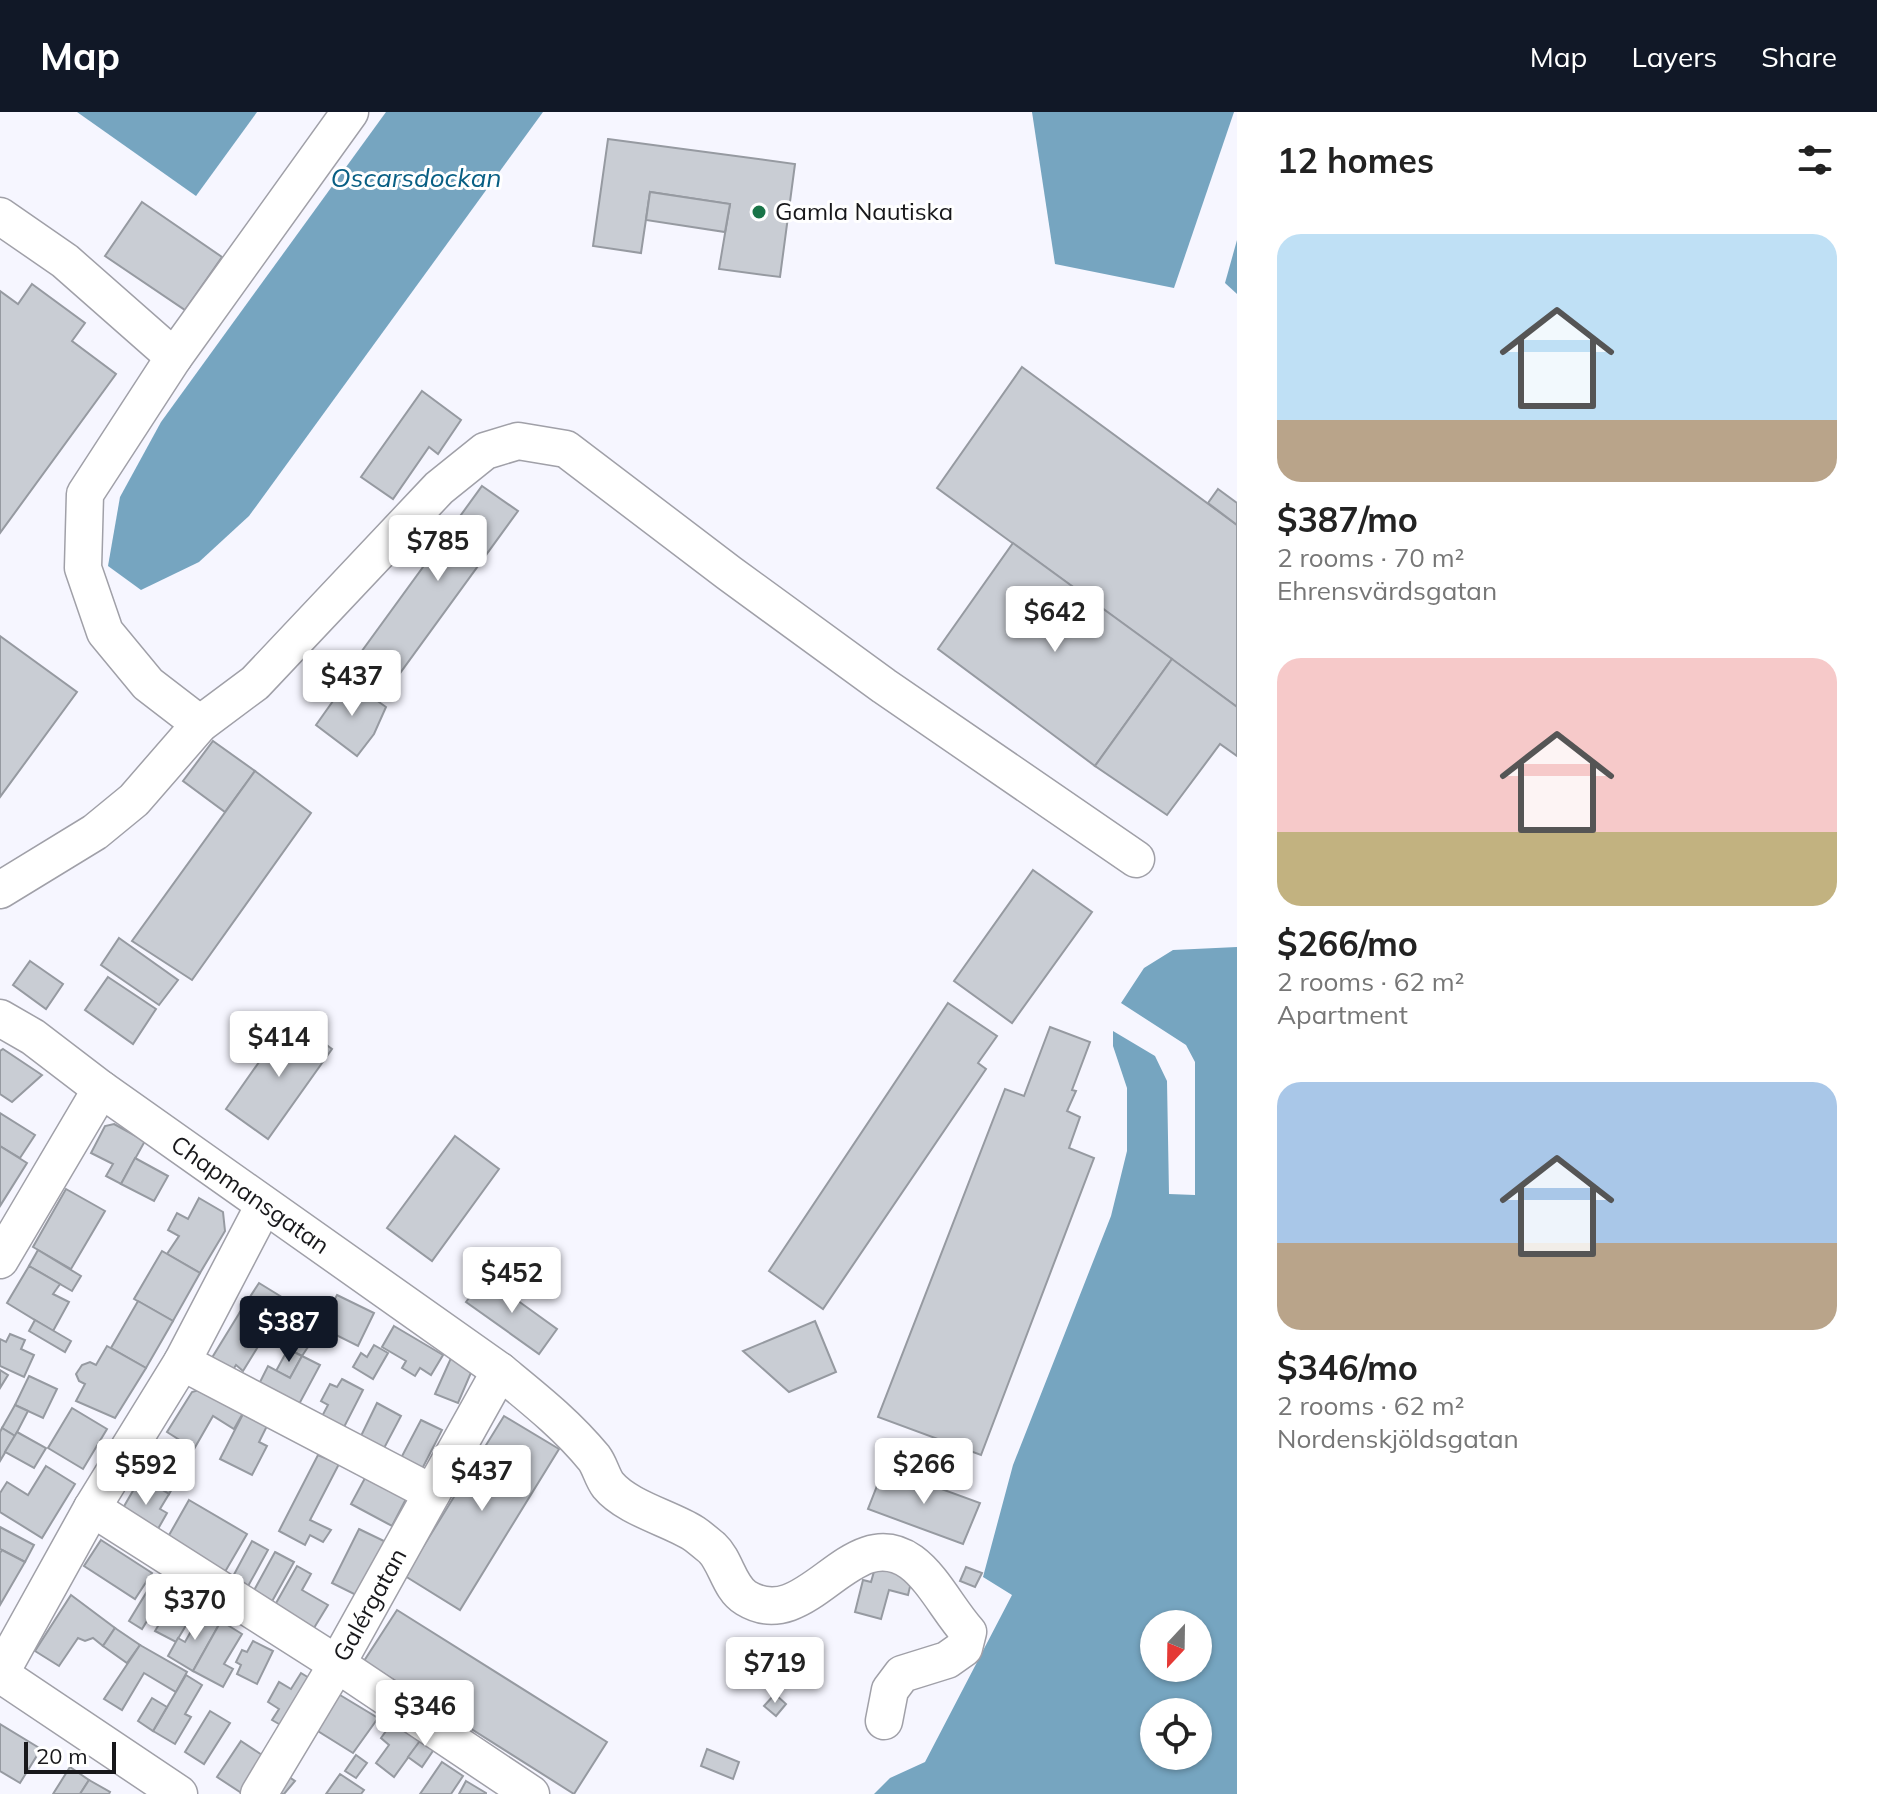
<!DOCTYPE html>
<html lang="en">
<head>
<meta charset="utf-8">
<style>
  :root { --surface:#fff; --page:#f2f2f2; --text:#222; --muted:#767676; --accent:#111827 }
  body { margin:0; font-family:Mulish,sans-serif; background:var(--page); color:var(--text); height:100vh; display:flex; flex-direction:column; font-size:30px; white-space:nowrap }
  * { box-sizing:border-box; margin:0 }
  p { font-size:26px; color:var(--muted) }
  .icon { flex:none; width:44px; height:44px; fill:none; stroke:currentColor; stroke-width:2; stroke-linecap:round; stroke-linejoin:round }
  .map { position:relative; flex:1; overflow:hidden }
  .details { display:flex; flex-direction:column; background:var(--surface); width:640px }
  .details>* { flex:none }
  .needle { width:52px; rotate:202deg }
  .buttons { position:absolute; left:1140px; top:1498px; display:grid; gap:16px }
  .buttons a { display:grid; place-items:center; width:72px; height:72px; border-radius:50%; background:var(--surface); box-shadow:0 2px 6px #0004; font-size:40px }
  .scale { position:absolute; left:24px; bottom:20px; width:92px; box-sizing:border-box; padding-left:8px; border:4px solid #18181b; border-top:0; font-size:22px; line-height:28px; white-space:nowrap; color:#18181b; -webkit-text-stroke:6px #fff; paint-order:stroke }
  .price { position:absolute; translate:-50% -68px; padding:0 18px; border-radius:8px; background:#fff; color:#222; font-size:26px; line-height:52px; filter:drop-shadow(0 2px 4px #0008) }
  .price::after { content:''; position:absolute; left:50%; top:48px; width:24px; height:18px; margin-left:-12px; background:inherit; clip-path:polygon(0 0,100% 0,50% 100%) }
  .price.on { background:var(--accent); color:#fff }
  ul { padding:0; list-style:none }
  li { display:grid; align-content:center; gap:16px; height:424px; padding:0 40px }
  li span { display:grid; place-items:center; height:248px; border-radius:24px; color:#555 }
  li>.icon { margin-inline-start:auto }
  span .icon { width:144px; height:144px; fill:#fffc; stroke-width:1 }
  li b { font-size:34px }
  h2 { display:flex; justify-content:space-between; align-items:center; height:96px; padding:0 40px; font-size:34px }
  header { display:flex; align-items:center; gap:48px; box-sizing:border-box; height:112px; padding:0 40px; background:var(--accent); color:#fff }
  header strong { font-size:38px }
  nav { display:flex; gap:44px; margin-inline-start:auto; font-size:28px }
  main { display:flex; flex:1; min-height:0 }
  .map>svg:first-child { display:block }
  .water { fill:#76a5c0; fill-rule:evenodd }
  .building { fill:#c9cdd4; stroke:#969aa1; stroke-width:2 }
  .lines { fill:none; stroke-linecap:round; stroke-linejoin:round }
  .minor-casing { stroke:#a0a0a8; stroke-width:39 }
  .minor { stroke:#fff; stroke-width:36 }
  .poi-dot { fill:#197448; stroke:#fff; stroke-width:3 }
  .labels { text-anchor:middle; stroke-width:6; stroke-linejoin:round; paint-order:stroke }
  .poi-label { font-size:24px; fill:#18181b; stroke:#fff; text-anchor:start }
  .street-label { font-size:24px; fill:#18181b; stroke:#fff }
  .water-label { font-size:26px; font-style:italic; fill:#085f84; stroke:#fff }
</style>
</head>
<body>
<header>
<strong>Map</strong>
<nav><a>Map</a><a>Layers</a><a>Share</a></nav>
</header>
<main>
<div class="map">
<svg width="1237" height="1682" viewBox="0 0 1237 1682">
  <rect width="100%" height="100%" fill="#f6f6ff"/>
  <g class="water">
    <path d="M77,0H257L196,84Z"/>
    <path d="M386,0H543L249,404L199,450L141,478L108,454L120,385L161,310Z"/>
    <path d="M1032,0H1234L1174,176L1055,152Z"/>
    <path d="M1237,128V182L1225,171Z"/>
    <path d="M1237,835V1682H874L890,1666L925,1650L1012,1483L983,1465L1013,1353L1111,1104L1127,1039V976L1113,934V919L1155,944L1167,969L1169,1082L1195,1083V950L1186,933L1121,891L1144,856L1173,838ZM1154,1512H1198V1556H1154ZM1154,1600H1198V1644H1154Z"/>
  </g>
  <g class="building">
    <path d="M608,27L795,52L780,165L719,157L730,92L650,80L641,141L593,134Z"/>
    <path d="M650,80L730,92L725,120L646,108Z"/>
    <path d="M142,90L222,145L185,198L105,144Z"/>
    <path d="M32,172L85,211L72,229L116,262L0,421V179L18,192Z"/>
    <path d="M1022,255L1237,413V595L937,376Z"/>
    <path d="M422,279L461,308L438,342L429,335L393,387L361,365Z"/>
    <path d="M482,374L518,399L395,568L359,543Z"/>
    <path d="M1218,377L1237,391V413L1208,391Z"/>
    <path d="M1013,431L1172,547L1095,654L938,537Z"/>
    <path d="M0,524L77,580L0,685Z"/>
    <path d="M1172,547L1237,595V644L1220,632L1167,703L1095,654Z"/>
    <path d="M348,568L386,595L374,622L357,644L316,613Z"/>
    <path d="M213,629L255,659L225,700L183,669Z"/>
    <path d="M255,659L311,701L192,868L132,829Z"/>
    <path d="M1033,758L1092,800L1012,911L954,869Z"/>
    <path d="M119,826L178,868L159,893L101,853Z"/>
    <path d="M30,849L63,872L46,897L13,873Z"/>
    <path d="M108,865L156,897L133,932L85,898Z"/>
    <path d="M948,891L997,924L978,951L986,957L823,1197L769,1159Z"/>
    <path d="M290,906L332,937L268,1027L226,997Z"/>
    <path d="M1050,915L1090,930L1072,978L1076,979L1067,999L1080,1005L1069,1036L1094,1046L981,1343L878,1305L1005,977L1024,984Z"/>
    <path d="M3,937L42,963L12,990L0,982V939Z"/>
    <path d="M0,1001L35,1023L20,1046L0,1034Z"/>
    <path d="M114,1012L145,1029L121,1072L106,1064L113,1052L91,1041L105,1014Z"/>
    <path d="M455,1024L499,1057L432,1149L387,1116Z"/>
    <path d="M0,1034L27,1051L0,1094Z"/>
    <path d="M135,1046L168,1064L154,1089L121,1072Z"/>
    <path d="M66,1077L105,1099L71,1157L33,1135Z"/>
    <path d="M199,1086L223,1100L225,1119L200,1161L167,1142L179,1124L168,1118L177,1101L188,1107Z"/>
    <path d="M38,1138L81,1164L72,1179L29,1154Z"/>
    <path d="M162,1139L200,1161L173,1209L134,1187Z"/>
    <path d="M29,1154L60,1172L53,1182L69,1190L53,1219L7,1191Z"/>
    <path d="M485,1165L557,1217L539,1242L466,1190Z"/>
    <path d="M259,1171L285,1187L269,1214L240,1200Z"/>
    <path d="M337,1183L374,1201L358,1234L320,1215Z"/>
    <path d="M138,1189L173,1209L146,1256L111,1236Z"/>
    <path d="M240,1200L308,1235L302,1244L264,1225L243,1259L236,1253L231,1261L210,1249Z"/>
    <path d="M35,1208L71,1229L65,1240L29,1219Z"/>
    <path d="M306,1209L319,1218L308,1235L295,1228Z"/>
    <path d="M815,1209L836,1260L789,1280L743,1239Z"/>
    <path d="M394,1214L443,1243L431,1263L420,1256L415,1264L402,1256L406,1249L382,1235Z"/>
    <path d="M10,1222L25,1228L21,1237L34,1243L24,1265L0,1254V1227L6,1230Z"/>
    <path d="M374,1233L388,1241L373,1267L353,1255L361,1241L367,1245Z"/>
    <path d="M107,1234L146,1256L115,1306L76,1289L85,1272L79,1269L76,1262L82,1253L90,1250L96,1253Z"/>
    <path d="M288,1237L302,1244L290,1266L276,1259Z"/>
    <path d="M302,1244L320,1253L297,1296L258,1274L268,1254L290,1266Z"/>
    <path d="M451,1246L473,1256L458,1291L435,1282Z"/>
    <path d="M0,1258L8,1263L0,1276Z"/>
    <path d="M29,1264L57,1277L43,1306L15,1293Z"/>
    <path d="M342,1267L363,1278L341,1321L319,1310L328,1293L321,1289L330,1272L337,1275Z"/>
    <path d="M202,1277L243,1301L234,1317L213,1304L194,1337L167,1320L192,1280Z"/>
    <path d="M377,1291L401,1304L382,1340L359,1328Z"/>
    <path d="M15,1293L28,1299L15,1324L2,1316Z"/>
    <path d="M72,1296L107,1317L83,1357L48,1336Z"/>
    <path d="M243,1302L267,1314L259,1330L267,1334L252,1363L220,1347Z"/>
    <path d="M504,1304L559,1337L460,1498L405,1464Z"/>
    <path d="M421,1308L442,1318L422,1357L401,1346Z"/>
    <path d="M2,1316L15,1324L0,1349V1320Z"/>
    <path d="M17,1320L46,1336L34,1356L5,1340Z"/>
    <path d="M160,1332L188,1349L169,1382L141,1365Z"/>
    <path d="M318,1343L339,1352L310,1408L331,1418L323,1430L310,1423L305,1433L279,1419Z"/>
    <path d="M46,1354L75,1372L42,1426L0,1400V1381L7,1370L28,1383Z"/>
    <path d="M884,1356L980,1391L963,1432L868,1397Z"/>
    <path d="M141,1365L169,1382L160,1397L167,1401L154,1424L119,1403Z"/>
    <path d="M365,1366L406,1387L392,1414L351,1392Z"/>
    <path d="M189,1388L247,1422L222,1465L164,1432Z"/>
    <path d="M0,1415L34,1433L25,1450L0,1437Z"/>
    <path d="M359,1417L386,1430L358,1484L332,1471Z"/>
    <path d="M101,1428L152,1461L135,1487L84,1454Z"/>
    <path d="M252,1429L268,1438L247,1476L231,1468Z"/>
    <path d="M2,1438L25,1450L0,1493V1441Z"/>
    <path d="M275,1440L294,1450L270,1493L252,1482Z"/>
    <path d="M877,1449L914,1458L908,1483L889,1478L881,1507L855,1500L863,1468L871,1470Z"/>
    <path d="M297,1454L311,1462L302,1478L328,1493L314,1516L275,1493Z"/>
    <path d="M966,1455L982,1461L975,1475L960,1469Z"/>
    <path d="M154,1468L167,1476L142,1517L129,1509Z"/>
    <path d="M177,1482L197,1495L176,1530L155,1519Z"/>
    <path d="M71,1483L115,1516L103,1534L93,1526L85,1529L78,1526L59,1554L35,1539Z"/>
    <path d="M203,1498L221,1509L193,1559L168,1544L178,1526L185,1530Z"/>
    <path d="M397,1498L607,1630L574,1682L364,1549Z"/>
    <path d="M221,1509L242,1522L224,1552L233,1557L223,1575L193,1559Z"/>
    <path d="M115,1516L140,1533L127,1551L103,1534Z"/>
    <path d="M253,1529L273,1539L257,1572L237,1562L241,1553L236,1550L242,1538L247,1540Z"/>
    <path d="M140,1533L187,1560L176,1580L144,1561L122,1598L104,1587Z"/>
    <path d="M301,1561L319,1572L291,1619L272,1608L279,1597L268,1590L279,1570L291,1577Z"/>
    <path d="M186,1563L202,1573L185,1602L191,1605L175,1632L153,1619Z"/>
    <path d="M335,1580L378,1606L353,1641L305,1611Z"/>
    <path d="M775,1582L786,1592L776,1604L764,1594Z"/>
    <path d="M152,1586L167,1595L153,1619L138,1609Z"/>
    <path d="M210,1599L230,1611L204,1652L185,1640Z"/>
    <path d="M394,1608L428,1618L394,1665L376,1651L389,1633L381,1626Z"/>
    <path d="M0,1612L41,1637L20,1671L0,1659Z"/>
    <path d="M428,1618L441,1627L422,1655L408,1645Z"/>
    <path d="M241,1629L271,1649L243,1682L217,1665Z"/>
    <path d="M707,1637L739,1650L733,1667L701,1654Z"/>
    <path d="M356,1643L367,1651L356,1666L345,1659Z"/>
    <path d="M442,1650L463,1664L451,1682H420Z"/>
    <path d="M70,1655L89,1668L80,1682H53Z"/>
    <path d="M279,1658L295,1669L284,1682H262Z"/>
    <path d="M340,1662L364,1678L361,1682H326Z"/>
    <path d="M89,1668L110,1680L109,1682H80Z"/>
    <path d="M466,1669L486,1681V1682H459Z"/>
  </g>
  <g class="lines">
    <g class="minor-casing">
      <g id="minor">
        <path d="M0,104L65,149L174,245"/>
        <path d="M200,612L148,572L105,520L83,456L85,382L174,245L350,0"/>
        <path d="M0,778L95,720L134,688L200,612L255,571L439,376L485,339L518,329L566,337L729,461L884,574L1136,747"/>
        <path d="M0,906L33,925L101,977L500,1259C534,1287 566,1312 594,1346C600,1354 602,1365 608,1373C627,1396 669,1406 693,1421C699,1425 706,1431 712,1436C726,1449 729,1476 746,1486C808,1524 850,1407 911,1450C933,1466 949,1499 968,1520L964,1536L947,1548L902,1562L890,1578L884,1609"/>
        <path d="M0,1148L101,977"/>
        <path d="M182,1250L432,1381"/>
        <path d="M92,1396L337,1552L531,1682"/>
        <path d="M0,1562L92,1396L182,1250L264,1093"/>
        <path d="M0,1562L179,1682"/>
        <path d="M259,1682L337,1552L500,1259"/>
      </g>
    </g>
    <use href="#minor" class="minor"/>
  </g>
  <circle class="poi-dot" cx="759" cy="100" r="8"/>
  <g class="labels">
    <g class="poi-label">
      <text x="775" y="108">Gamla Nautiska</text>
    </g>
    <g class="street-label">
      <text transform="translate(250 1083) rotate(35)" y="8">Chapmansgatan</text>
      <text transform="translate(370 1493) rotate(-61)" y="8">Galérgatan</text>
    </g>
    <g class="water-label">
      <text x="416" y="75">Oscarsdockan</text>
    </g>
  </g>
</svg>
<div class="buttons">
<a><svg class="needle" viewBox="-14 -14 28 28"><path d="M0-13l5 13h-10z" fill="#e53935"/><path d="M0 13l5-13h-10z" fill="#767676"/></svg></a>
<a><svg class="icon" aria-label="locate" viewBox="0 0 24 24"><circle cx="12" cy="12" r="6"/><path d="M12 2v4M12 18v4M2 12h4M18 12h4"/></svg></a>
</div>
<div class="scale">20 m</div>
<b class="price" style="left:438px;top:471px">$785</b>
<b class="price" style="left:1055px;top:542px">$642</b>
<b class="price" style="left:352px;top:606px">$437</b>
<b class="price" style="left:279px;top:967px">$414</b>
<b class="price" style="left:512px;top:1203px">$452</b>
<b class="price on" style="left:289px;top:1252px">$387</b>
<b class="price" style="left:924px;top:1394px">$266</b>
<b class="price" style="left:146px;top:1395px">$592</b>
<b class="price" style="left:482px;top:1401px">$437</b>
<b class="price" style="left:195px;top:1530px">$370</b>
<b class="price" style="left:775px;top:1593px">$719</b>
<b class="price" style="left:425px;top:1636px">$346</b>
</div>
<section class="details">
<h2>12 homes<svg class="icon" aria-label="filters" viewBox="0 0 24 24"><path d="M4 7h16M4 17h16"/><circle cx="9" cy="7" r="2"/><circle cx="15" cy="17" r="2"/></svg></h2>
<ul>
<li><span style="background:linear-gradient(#bfe0f5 75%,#b9a48a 0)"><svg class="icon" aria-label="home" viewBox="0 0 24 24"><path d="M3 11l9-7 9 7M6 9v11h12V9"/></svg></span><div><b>$387/mo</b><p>2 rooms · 70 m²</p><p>Ehrensvärdsgatan</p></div></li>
<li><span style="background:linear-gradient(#f6c9c9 70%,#c2b280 0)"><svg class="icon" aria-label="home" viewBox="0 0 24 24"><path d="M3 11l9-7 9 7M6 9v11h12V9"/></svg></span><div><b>$266/mo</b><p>2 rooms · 62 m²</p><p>Apartment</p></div></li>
<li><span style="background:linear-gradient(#a9c7e8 65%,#b9a48a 0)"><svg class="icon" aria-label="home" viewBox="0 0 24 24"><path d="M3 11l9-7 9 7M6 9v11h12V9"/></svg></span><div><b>$346/mo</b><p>2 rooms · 62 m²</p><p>Nordenskjöldsgatan</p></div></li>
</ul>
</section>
</main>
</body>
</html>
